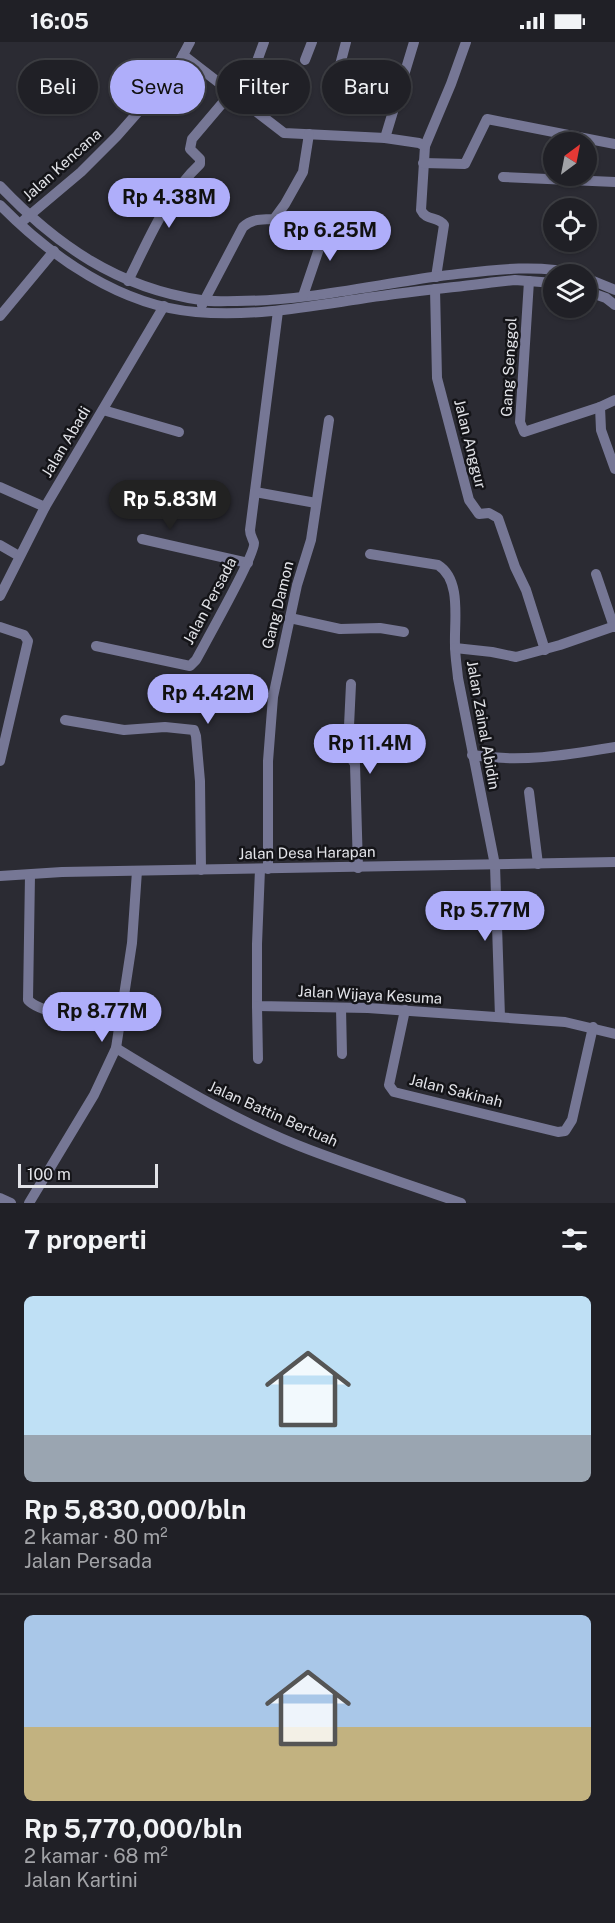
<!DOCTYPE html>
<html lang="id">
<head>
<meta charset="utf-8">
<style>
  :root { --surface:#202026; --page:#2d2d32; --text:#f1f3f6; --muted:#a2a3a7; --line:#3d3e43; --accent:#afaefa }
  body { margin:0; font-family:"Public Sans",sans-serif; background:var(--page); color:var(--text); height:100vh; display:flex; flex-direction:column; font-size:22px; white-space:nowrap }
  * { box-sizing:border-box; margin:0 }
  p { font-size:20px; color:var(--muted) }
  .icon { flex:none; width:33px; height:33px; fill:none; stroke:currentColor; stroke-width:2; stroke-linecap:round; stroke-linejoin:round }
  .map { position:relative; height:1161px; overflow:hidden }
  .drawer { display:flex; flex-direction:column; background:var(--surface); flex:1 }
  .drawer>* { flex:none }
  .top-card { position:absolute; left:18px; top:18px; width:579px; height:54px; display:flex; gap:12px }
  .needle { width:39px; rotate:32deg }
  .fabs { position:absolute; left:543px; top:90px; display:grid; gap:12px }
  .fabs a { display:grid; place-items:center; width:54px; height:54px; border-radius:50%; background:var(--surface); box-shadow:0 2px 4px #0004,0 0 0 2px var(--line); font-size:30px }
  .scale { position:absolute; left:18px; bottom:15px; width:140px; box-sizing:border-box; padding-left:6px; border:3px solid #e2e3e8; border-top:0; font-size:16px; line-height:21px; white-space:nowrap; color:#e2e3e8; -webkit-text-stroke:4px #141418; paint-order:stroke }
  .price { position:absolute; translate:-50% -51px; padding:0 14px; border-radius:21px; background:var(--accent); color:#111; font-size:20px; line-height:39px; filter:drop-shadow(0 2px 3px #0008) }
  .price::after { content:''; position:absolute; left:50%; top:36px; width:18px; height:14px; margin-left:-9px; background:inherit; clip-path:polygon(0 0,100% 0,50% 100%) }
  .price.active { background:#222; color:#fff }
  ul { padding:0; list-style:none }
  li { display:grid; align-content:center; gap:12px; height:318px; padding:0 24px }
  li+li { border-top:2px solid var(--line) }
  li span { display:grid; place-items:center; height:186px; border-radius:9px; color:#555 }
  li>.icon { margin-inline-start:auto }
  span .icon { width:108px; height:108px; fill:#fffc; stroke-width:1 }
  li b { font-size:26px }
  h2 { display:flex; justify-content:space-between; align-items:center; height:72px; padding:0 24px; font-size:26px }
  .pill { padding:0 21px; border-radius:27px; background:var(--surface); box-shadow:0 2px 4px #0004,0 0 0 2px var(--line); font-size:21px; line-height:54px }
  .pill.active { background:var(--accent); color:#111 }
  .status { display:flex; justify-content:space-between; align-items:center; height:42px; padding:0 30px; background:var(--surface); direction:ltr }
  .status svg { height:16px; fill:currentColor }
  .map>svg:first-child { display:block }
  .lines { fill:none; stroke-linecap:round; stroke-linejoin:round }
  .minor { stroke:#767795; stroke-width:10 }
  .labels { text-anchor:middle; stroke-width:5; stroke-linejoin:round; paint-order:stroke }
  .street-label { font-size:15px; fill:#e2e3e8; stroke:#141418 }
</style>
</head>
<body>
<div class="status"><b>16:05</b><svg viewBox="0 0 49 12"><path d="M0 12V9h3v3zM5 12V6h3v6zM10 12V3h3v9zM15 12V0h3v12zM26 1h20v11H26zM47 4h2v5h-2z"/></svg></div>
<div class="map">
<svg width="615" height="1161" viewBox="0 0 615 1161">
  <rect width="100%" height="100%" fill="#2b2b33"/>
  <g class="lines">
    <g class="minor">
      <path d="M183,13L284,91L385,96L419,101L425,104L421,168C426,179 438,174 444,183L436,235"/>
      <path d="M305,18L312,0"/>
      <path d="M340,23L346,0"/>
      <path d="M245,62L248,44L264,0"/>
      <path d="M385,96L414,0"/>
      <path d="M425,104L451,42L466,0"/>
      <path d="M423,121L465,122L487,77L615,102"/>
      <path d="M503,135L615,140"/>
      <path d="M0,144C56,203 118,246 201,258C212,260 225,259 237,259C305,259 373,243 440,234C486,229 533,221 579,232"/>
      <path d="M0,163C51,215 121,264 196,270C251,275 306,265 360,257C405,250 450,246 496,240L515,238L554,241"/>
      <path d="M24,178L81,130L117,94L175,28L190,0"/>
      <path d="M586,236L615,248"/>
      <path d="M128,239C149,197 166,154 200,122V117L190,107L192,97L231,51"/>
      <path d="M529,239L520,380L524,390L600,365L615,358"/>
      <path d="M435,247L437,336L469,458L479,472L489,471L498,476L515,525L526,548L545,608"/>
      <path d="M586,249L606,256L615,263"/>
      <path d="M303,254L325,189L333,175"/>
      <path d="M202,263L243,185C253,176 261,178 274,177L285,162L303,130L309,92"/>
      <path d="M0,274L54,209"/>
      <path d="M600,365L601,388L615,427"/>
      <path d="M103,368L179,390"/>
      <path d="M0,445L45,465"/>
      <path d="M255,450L316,461"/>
      <path d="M142,497L248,521"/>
      <path d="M0,503L19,514"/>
      <path d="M370,512L438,523C462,538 454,579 455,603C455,614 457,625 458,636L495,823L500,975"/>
      <path d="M596,532L614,585"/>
      <path d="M0,554L45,465L164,264"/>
      <path d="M290,576L340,587L380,586L404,590"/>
      <path d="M0,585L24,593L28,599L0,719"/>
      <path d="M96,604L190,624L196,618C204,603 256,511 254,501C253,497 250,494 250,488L278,269"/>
      <path d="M455,606L492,610L516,615L560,603L615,584"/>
      <path d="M351,642L348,705L349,713L355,722L358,826"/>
      <path d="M65,678L124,688L165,685L194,688L196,694L200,739L201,828"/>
      <path d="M472,713C521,721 567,713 615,705"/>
      <path d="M529,750L538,822"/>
      <path d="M260,827L257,902V964L368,966L565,980L615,992"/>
      <path d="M268,827V719L273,655L297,543L311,498L329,378"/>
      <path d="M30,833L28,958C44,975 96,974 119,977"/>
      <path d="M0,834L62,830L615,820"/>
      <path d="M257,964L258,1017"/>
      <path d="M341,966L342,1012"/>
      <path d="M405,968L389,1043L394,1050L558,1090L565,1089L572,1078L593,985"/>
      <path d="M116,1006C178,1044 241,1082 310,1108C360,1127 411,1143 461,1161"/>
      <path d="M0,1156L11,1161"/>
      <path d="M29,1161L94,1053L116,1006L132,901L137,829"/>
    </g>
  </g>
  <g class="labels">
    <g class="street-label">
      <text transform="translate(62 123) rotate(-42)" y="5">Jalan Kencana</text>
      <text transform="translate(509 325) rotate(-87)" y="5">Gang Senggol</text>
      <text transform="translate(66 400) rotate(-59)" y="5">Jalan Abadi</text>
      <text transform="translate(470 402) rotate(76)" y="5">Jalan Anggur</text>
      <text transform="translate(210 559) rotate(-62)" y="5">Jalan Persada</text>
      <text transform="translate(278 563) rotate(-76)" y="5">Gang Damon</text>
      <text transform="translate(483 683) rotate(80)" y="5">Jalan Zainal Abidin</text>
      <text transform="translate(307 811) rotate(-1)" y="5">Jalan Desa Harapan</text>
      <text transform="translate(370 953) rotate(3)" y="5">Jalan Wijaya Kesuma</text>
      <text transform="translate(456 1049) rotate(14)" y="5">Jalan Sakinah</text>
      <text transform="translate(273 1072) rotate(24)" y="5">Jalan Battin Bertuah</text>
    </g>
  </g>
</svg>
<div class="fabs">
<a><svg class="needle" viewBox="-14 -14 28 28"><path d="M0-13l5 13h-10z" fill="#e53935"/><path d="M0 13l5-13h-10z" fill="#a2a3a7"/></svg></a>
<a><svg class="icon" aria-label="locate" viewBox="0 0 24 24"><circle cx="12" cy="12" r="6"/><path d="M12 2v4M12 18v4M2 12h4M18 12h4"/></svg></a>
<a><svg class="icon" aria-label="layers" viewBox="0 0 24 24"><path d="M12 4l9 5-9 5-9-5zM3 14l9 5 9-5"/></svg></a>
</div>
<div class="scale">100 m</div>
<b class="price" style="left:169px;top:187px">Rp 4.38M</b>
<b class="price" style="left:330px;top:220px">Rp 6.25M</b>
<b class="price active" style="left:170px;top:489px">Rp 5.83M</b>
<b class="price" style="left:208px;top:683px">Rp 4.42M</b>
<b class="price" style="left:370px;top:733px">Rp 11.4M</b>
<b class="price" style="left:485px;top:900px">Rp 5.77M</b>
<b class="price" style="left:102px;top:1001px">Rp 8.77M</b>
<div class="top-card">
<a class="pill">Beli</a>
<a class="pill active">Sewa</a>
<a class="pill">Filter</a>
<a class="pill">Baru</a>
</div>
</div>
<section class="drawer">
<h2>7 properti<svg class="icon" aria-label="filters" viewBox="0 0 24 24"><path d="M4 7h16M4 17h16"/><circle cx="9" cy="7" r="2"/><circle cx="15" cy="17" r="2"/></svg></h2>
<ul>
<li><span style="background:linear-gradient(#bfe0f5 75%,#9aa5b1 0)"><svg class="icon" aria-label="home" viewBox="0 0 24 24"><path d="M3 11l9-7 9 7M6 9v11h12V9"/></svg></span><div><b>Rp 5,830,000/bln</b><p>2 kamar · 80 m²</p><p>Jalan Persada</p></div></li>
<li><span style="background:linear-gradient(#a9c7e8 60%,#c2b280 0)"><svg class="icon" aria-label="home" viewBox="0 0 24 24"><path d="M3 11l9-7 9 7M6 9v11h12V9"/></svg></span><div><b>Rp 5,770,000/bln</b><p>2 kamar · 68 m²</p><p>Jalan Kartini</p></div></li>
</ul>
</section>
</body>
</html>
